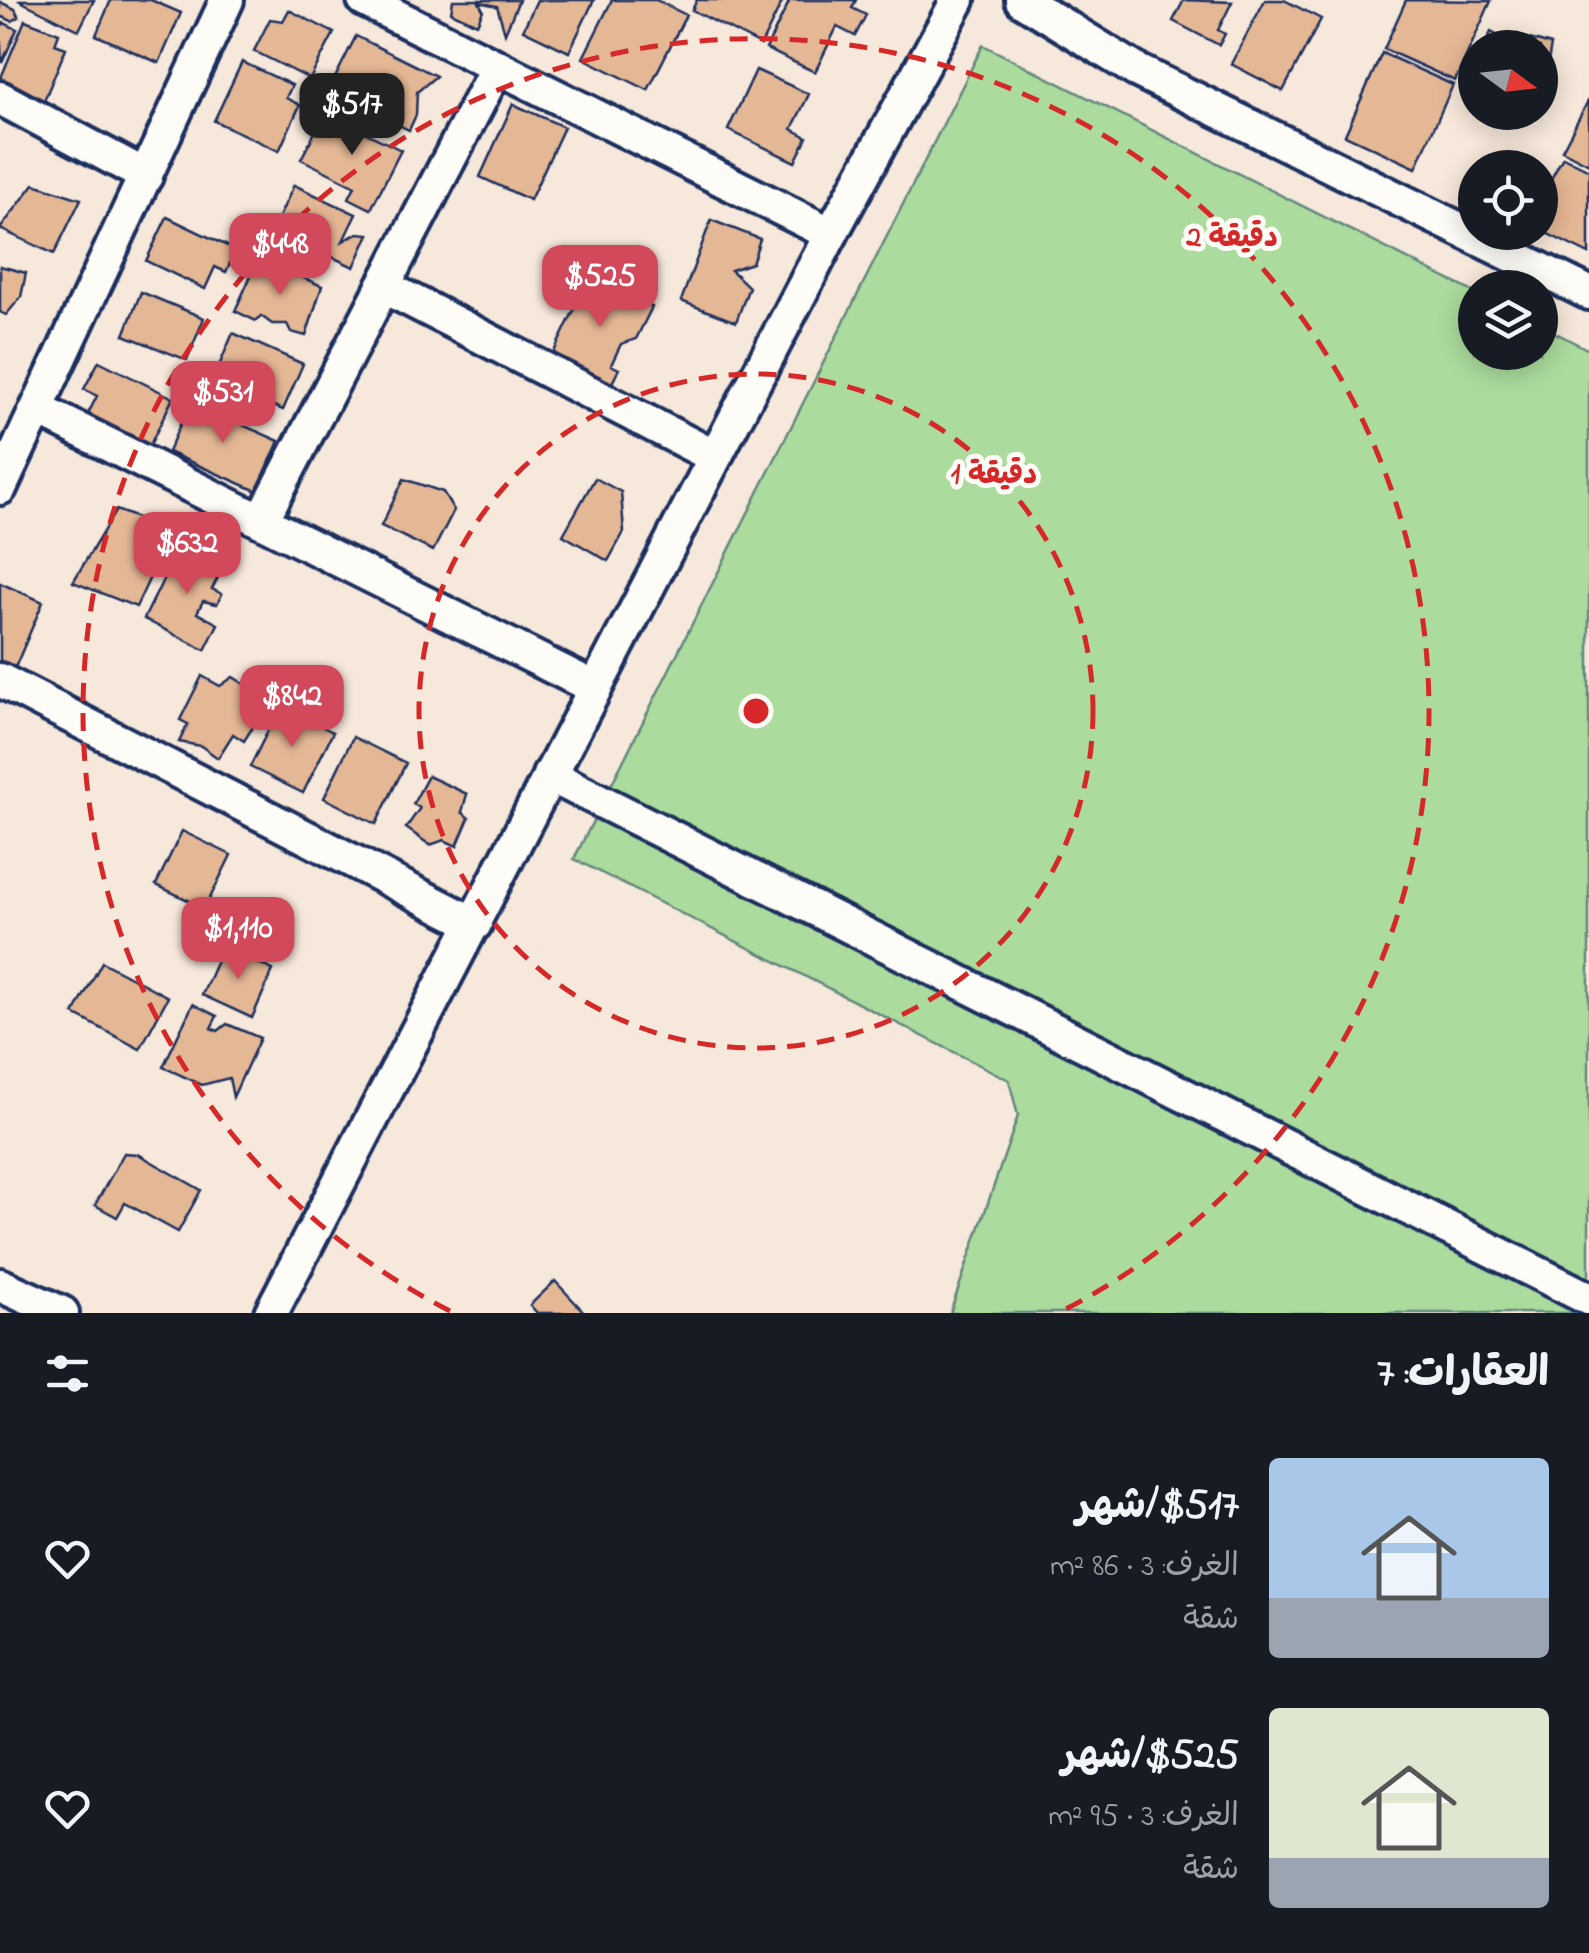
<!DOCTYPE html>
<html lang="ar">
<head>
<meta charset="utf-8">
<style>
  :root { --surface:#171b24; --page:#20242c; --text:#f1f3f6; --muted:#9ea1a6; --accent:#d1495b }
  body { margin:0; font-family:"Indie Flower","Playpen Sans Arabic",sans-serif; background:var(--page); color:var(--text); direction:rtl; height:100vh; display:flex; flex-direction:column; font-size:38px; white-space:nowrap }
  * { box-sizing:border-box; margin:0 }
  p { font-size:32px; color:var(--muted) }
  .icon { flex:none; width:55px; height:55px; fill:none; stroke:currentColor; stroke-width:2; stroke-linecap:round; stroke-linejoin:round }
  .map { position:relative; height:1313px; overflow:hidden; direction:ltr }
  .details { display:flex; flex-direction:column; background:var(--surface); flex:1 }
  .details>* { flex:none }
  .needle { width:65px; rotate:105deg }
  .fabs { position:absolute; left:1458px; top:30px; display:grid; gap:20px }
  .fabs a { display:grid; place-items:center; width:100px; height:100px; border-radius:50%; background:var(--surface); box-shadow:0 5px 25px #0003; font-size:50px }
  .price { position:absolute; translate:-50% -85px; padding:0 22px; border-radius:20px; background:var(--accent); color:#fff; font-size:32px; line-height:65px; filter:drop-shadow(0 2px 5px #0008) }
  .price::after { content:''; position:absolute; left:50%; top:60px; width:30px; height:22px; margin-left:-15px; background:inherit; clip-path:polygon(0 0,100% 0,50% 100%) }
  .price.on { background:#222; color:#fff }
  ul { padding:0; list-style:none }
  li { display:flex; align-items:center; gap:30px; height:250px; padding:0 40px }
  li span { display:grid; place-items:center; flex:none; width:280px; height:200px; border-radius:10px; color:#555 }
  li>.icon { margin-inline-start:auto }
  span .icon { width:120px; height:120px; fill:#fffc; stroke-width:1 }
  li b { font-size:42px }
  h2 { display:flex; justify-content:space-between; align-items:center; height:120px; padding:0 40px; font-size:42px }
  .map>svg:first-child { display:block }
  .green { fill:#abdc9d; stroke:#63867e; stroke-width:2.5 }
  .building { fill:#e5b895; stroke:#1b2f5e; stroke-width:2.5 }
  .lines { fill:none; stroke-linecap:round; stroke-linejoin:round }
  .street-casing { stroke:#1b2f5e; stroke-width:40 }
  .street { stroke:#fdfcf7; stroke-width:32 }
  .ring { fill:none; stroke:#d62828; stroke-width:5; stroke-dasharray:18 12 }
  .centre { fill:#d62828; stroke:#fdfcf7; stroke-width:5 }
  .ring-label { font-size:30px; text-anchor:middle; font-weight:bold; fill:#d62828; stroke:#fdfcf7; stroke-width:10; stroke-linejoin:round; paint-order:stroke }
</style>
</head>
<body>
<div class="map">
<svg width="1589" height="1313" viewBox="0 0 1589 1313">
  <rect width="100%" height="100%" fill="#f6e8da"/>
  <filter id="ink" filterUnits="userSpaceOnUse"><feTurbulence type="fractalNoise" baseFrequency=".01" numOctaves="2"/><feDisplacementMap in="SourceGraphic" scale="20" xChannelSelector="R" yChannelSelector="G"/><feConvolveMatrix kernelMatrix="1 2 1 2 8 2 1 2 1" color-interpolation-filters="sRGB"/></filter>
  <g filter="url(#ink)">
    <path class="green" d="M983,45L1475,293V352H1540V325L1589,350V1313H950L1018,1116L1009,1080L574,859Z"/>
    <g class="building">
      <path d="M18,0H94L79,30Z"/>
      <path d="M111,0H151L181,13L159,63L96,35Z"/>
      <path d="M453,0H519L505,33L497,6L479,2L483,10L477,24L451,12Z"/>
      <path d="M537,0H594L569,52L523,30Z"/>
      <path d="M612,0H656L686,15L648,90L583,58Z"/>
      <path d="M697,0H783L761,45L692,10Z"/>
      <path d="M790,0H856L852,8L866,15L855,36L837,27L815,72L766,49Z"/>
      <path d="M1184,0L1232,2L1218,30L1225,34L1219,45L1173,21Z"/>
      <path d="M1265,0H1284L1321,19L1283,91L1231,64Z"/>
      <path d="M1406,0L1491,1L1455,81L1384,49Z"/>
      <path d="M0,2L15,9L19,17L12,21L0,16Z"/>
      <path d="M289,10L334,33L310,79L254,51L270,19L283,21Z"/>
      <path d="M25,20L59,33L55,44L66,48L43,103L0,80Z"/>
      <path d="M4,23L17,29L2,63L0,28Z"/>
      <path d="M1491,32L1504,39L1508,33L1551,45L1548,62L1540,58V48H1484Z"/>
      <path d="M356,36L436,76L417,92L416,115L409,130L329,90Z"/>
      <path d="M1382,53L1453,85L1416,168L1345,135Z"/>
      <path d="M242,62L292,85L286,98L300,105L279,151L214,121Z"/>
      <path d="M1475,67V94L1464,90Z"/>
      <path d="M756,70L809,94L792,129L807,137L795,162L728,130Z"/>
      <path d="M1589,99V164L1562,150Z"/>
      <path d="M513,104L564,127L530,200L480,177Z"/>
      <path d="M325,113L401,150L371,209L349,198L355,186L301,159Z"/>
      <path d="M1563,157L1589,170V254L1540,230V199Z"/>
      <path d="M34,184L81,199L54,254L0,229Z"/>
      <path d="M294,185L356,214L343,241L358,233L369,234L354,267L273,230Z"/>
      <path d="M167,217L236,250L226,272L215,267L205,289L146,261Z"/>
      <path d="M711,220L760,239L752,263L731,270L749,287L736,322L681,301Z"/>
      <path d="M263,260L322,286L306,336L291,332L287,324H272L261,316L256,321L235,311L254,269L260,270Z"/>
      <path d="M0,266L26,273L21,297L6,315L0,312Z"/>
      <path d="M590,277L652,307L636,339L621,344L611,365L619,369L611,385L552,356Z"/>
      <path d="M141,292L204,318L187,360L124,335Z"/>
      <path d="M233,333L303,364L283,410L213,380Z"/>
      <path d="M99,361L173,398L149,447L87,416L97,396L84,389Z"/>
      <path d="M190,402L279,441L257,491L168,452Z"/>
      <path d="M595,478L621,492L624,532L608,561L563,535Z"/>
      <path d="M404,479L443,492L454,510L433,551L381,526Z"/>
      <path d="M116,510L172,531L136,607L73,582Z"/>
      <path d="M181,543L225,564L212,589L222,594L217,604L203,601L197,613L218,624L205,650L144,619Z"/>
      <path d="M0,583L43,602L14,670L0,663Z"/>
      <path d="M202,676L220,686L233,677L270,700L244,741L233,734L218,758L201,746L179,742L188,724L180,720Z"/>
      <path d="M280,706L333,732L303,793L250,767Z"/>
      <path d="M353,737L406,763L376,824L324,798Z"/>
      <path d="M428,776L467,794L462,812L469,818L457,846L444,840L430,845L406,828L420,808L413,804Z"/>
      <path d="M182,831L231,855L205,908L156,885Z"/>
      <path d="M223,947L273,970L252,1018L202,995Z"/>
      <path d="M102,962L168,997L140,1049L74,1014Z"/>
      <path d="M193,1004L217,1016L211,1028L218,1031L227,1024L260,1038L233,1097L229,1078L202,1085L163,1067Z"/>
      <path d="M124,1153L138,1154L201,1190L178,1232L125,1203L117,1217L95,1205Z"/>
      <path d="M555,1281L585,1313H537L530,1305Z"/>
    </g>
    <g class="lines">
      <g class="street-casing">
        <g id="street">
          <path d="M364,0L831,234"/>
          <path d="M1022,0L1136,70L1589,293"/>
          <path d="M0,98L146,176"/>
          <path d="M383,286L715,457"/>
          <path d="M39,410L595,688"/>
          <path d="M0,488L227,0"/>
          <path d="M262,520L497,67"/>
          <path d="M0,680L475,924"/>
          <path d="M549,775L1589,1299"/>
          <path d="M0,1285L62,1313"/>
          <path d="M271,1313L831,234L958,0"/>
        </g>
      </g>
      <use href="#street" class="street"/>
    </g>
  </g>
  <g class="ring">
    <circle cx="756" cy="711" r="337"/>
    <path d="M450 1311A673 673 0 1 1 1062 1311"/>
  </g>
  <circle cx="756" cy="711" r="15" class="centre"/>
  <g class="ring-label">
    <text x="1232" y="246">2 دقيقة</text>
    <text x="994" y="483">1 دقيقة</text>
  </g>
</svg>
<div class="fabs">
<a><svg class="needle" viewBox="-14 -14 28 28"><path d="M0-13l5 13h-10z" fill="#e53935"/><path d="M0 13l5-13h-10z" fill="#9ea1a6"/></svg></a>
<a><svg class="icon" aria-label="locate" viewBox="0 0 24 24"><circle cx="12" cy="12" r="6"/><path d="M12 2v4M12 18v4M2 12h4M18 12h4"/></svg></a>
<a><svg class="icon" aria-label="layers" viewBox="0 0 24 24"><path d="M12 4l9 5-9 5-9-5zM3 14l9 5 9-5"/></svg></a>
</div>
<b class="price on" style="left:352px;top:158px">$517</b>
<b class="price" style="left:280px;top:298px">$448</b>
<b class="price" style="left:600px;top:330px">$525</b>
<b class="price" style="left:223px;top:446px">$531</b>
<b class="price" style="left:187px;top:597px">$632</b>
<b class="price" style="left:292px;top:750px">$842</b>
<b class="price" style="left:238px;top:982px">$1,110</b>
</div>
<section class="details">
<h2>العقارات: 7<svg class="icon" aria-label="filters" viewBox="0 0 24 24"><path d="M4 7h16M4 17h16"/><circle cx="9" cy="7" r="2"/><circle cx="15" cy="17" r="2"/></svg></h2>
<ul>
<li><span style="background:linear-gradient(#a9c7e8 70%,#9aa5b1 0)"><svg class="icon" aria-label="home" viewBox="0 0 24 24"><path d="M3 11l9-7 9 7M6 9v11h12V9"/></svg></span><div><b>$517/شهر</b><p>الغرف: 3 · 86 m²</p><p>شقة</p></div><svg class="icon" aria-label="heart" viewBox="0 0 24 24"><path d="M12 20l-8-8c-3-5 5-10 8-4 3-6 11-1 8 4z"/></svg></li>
<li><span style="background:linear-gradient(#dfe7d0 75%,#9aa5b1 0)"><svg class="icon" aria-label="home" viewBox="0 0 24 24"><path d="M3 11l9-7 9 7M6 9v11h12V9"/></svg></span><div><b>$525/شهر</b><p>الغرف: 3 · 95 m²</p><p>شقة</p></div><svg class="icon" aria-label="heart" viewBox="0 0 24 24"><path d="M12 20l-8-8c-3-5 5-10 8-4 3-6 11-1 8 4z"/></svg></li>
</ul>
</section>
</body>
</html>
